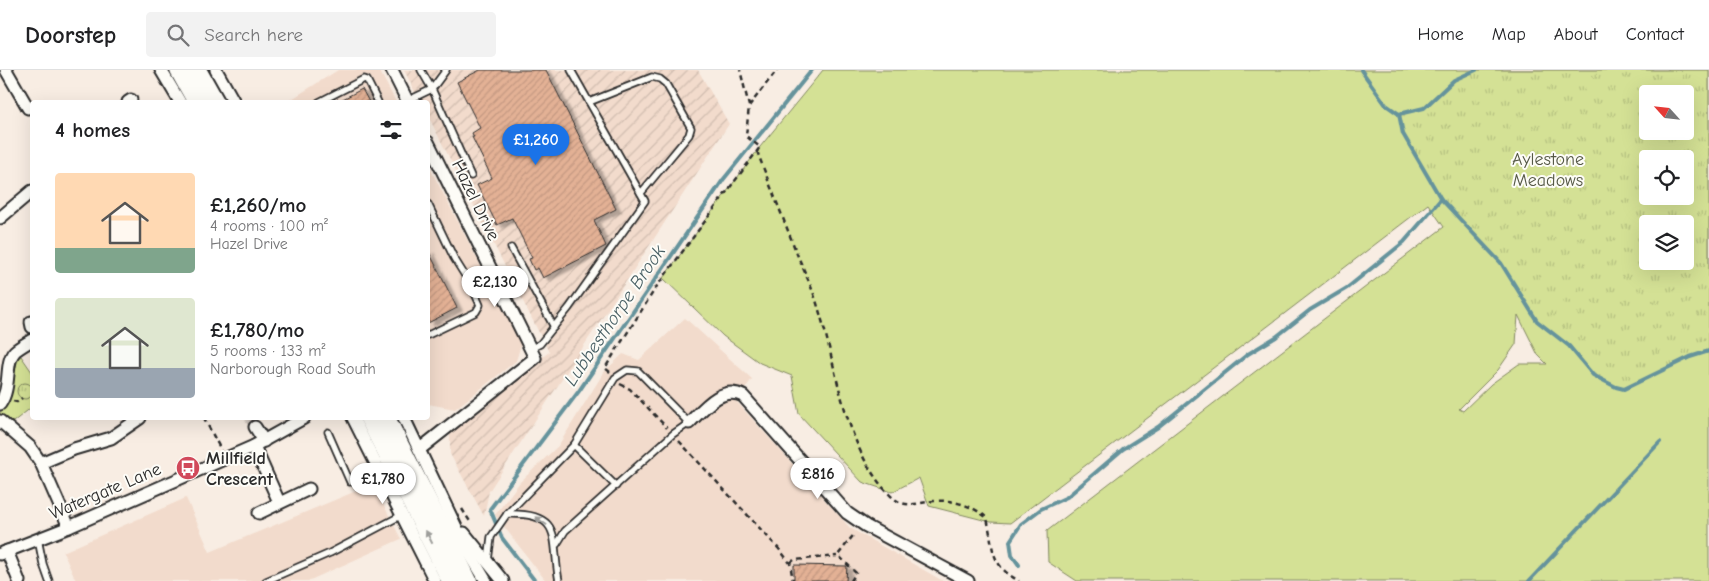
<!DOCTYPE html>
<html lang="en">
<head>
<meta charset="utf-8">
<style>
  :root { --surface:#fff; --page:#f2f2f2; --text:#202124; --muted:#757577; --line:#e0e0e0; --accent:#1a73e8 }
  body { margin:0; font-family:"Comic Neue",sans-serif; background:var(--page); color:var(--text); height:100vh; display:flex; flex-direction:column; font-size:19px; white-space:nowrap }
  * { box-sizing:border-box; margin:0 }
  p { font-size:16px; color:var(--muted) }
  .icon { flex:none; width:28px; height:28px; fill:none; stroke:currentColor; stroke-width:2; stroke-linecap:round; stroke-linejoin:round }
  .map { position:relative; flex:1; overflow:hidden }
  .side { position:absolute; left:30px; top:30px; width:400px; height:320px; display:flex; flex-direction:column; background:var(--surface); border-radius:5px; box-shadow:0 5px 20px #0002 }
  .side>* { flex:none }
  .needle { width:32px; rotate:297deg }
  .tools { position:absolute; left:1639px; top:15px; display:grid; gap:10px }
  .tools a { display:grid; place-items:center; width:55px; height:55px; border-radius:5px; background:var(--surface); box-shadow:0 5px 20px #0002; font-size:25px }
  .price { position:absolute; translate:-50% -42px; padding:0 11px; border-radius:18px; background:#fff; color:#222; font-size:16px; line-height:32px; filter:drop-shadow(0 1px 2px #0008) }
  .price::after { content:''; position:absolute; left:50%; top:30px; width:15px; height:11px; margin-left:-8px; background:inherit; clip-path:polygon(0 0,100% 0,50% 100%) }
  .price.active { background:var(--accent); color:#fff }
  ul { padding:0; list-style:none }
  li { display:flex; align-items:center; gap:15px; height:125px; padding:0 25px }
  li span { display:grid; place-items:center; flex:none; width:140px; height:100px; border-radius:5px; color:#555 }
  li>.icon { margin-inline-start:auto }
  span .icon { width:60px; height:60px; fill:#fffc; stroke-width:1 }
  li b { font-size:21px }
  h2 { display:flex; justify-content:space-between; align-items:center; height:60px; padding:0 25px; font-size:21px }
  header { display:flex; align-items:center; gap:30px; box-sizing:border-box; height:70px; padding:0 25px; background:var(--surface); border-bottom:1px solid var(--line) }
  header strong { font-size:24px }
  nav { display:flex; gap:28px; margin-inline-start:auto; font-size:18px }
  .search { width:350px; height:45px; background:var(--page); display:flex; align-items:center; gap:12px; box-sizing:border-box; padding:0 18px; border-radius:5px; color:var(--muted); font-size:19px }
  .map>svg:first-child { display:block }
  .built { fill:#f2dbcc }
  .industrial { fill:url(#industrial-furrows) }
  .grass { fill:#d4e195; stroke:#808660; fill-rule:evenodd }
  .park { fill:url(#park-tufts); stroke:#808660; fill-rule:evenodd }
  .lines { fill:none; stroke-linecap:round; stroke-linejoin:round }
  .stream { stroke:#65939c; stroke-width:4 }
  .building { fill:url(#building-hatch); stroke:#2b2b2b; filter:url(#shadow) }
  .minor-tunnel { stroke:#cfc6be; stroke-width:11; stroke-dasharray:11 5.5; stroke-linecap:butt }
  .service-casing { stroke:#2b2b2b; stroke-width:9 }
  .minor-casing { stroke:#2b2b2b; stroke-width:15 }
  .primary-casing { stroke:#2b2b2b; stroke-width:21 }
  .path { stroke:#2b2b2b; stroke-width:2.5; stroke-dasharray:5 4; stroke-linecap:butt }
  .service { stroke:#fdfcf7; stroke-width:5.5 }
  .minor { stroke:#fdfcf7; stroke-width:11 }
  .primary { stroke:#fdfcf7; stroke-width:18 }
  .oneway { fill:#9e9e9b }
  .labels { text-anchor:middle; stroke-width:4; stroke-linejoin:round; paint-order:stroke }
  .park-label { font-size:18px; fill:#555846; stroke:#fdfcf7 }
  .street-label { font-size:18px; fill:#2b2b2b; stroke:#fdfcf7 }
  .poi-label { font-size:18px; font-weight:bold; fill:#2b2b2b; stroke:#fdfcf7; text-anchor:start }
  .water-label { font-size:19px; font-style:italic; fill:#485f64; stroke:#fdfcf7 }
</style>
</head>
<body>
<header>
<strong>Doorstep</strong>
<div class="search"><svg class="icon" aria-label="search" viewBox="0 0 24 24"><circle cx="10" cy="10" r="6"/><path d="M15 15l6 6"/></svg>Search here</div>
<nav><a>Home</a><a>Map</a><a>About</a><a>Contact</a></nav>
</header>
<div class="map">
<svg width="1709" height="511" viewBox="0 0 1709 511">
  <defs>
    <pattern id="industrial-furrows" width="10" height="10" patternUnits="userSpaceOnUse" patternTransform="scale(1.25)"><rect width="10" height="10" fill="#f2dbcc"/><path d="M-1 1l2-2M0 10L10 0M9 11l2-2" fill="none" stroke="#d0bcaf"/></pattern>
    <pattern id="park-tufts" width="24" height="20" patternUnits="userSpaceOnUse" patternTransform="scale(1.25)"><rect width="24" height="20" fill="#d4e195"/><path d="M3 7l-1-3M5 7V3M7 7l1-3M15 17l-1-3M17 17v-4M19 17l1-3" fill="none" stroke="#b6c181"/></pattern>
    <pattern id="building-hatch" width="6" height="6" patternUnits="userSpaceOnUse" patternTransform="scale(1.25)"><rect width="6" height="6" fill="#e3b195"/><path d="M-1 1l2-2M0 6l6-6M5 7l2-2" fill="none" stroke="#c39881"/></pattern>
    <filter id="shadow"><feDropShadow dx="5.5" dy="3" stdDeviation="1" flood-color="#0004"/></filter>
  </defs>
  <rect width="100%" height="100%" fill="#f8ede3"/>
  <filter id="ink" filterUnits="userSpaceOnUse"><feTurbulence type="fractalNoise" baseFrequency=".02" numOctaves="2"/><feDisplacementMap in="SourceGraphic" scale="10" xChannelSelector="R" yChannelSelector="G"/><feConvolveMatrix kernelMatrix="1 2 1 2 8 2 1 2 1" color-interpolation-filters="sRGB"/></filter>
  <g filter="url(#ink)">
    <g class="built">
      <path d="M338,0H379L396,32H287Z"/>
      <path d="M428,94L521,274L516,291L455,339L428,334Z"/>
      <path d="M685,248L752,309L736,331L850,458L943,511H546L495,445L520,412L558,376L604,302L623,284L639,290Z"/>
      <path d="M373,414L401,469L308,511H76L63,482L186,428L210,482Z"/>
    </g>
    <path class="industrial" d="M404,0H698L729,54L489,421L484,446L450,384V361L549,282L428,46V32H420Z"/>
    <g class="grass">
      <path d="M823,0H1709V511H1077L1048,492L1047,461L1444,157L1428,134L1010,453L991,452L929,436L919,408L892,422L862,412L799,344L792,306L760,293L723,266L663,208L760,77ZM1648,24H1685V61H1648ZM1648,89H1685V126H1648ZM1648,154H1685V191H1648ZM1518,245L1538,285L1547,294H1519L1491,314L1463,341L1459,339L1498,300L1516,274Z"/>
      <path d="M21,286L32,302V337L13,352L0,344L8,295Z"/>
    </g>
    <g class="park">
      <path d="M1476,0H1709V281L1690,287L1624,319L1616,317L1593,305L1569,276L1537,251L1501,193L1441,129L1403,64L1399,44L1424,38L1454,10ZM1648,24H1685V61H1648ZM1648,89H1685V126H1648ZM1648,154H1685V191H1648Z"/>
      <circle cx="25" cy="321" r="8"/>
    </g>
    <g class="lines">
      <g class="stream">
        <path d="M1361,0L1386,35L1399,44"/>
        <path d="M1441,129L1501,193L1537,251L1569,276L1593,305L1616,317L1624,319L1690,287L1709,281"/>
        <path d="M1019,495L1012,485L1010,471L1021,454L1041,439L1067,427L1123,379L1158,357L1248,284L1276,267L1310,240L1347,218L1404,172L1441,129L1403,64L1399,44L1424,38L1454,10L1476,0"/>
        <path d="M535,511L502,468L490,439L579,321L723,110L812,0"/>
        <path d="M1529,511L1660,372"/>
      </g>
    </g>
    <g class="building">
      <path d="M480,0H546L616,139L594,150L606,176L543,208L538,198L534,200L529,189L532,188L512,148L497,155L477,115L492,108L472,67H474L472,63L480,58L457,12Z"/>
      <path d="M362,19L369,32H337Z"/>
      <path d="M428,180L457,238L428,253Z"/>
      <path d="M794,495L847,496L846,511H794Z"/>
    </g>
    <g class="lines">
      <path class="minor-tunnel" d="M250,348L255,357"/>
      <g class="service-casing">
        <g id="service">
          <path d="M446,0L432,19L471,106"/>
          <path d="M407,31L432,19L421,0"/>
          <path d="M319,32L364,9L367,10L378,32"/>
          <path d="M589,32L652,7L660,9L666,14L691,58L689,65L641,123"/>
          <path d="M428,134L454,188L472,217L494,206"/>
          <path d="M511,178L554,257"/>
          <path d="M428,265L476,242L480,235L472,217"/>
          <path d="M530,279L540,274L569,238L645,131L571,0"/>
          <path d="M328,362L350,412L366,408L380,400"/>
          <path d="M574,375L616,416"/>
          <path d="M507,444C565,442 551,470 559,511"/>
          <path d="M38,469L43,494L49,511"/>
          <path d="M488,491L491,467L507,444L574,375L615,308L627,300L638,301L689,353L673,364L565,461L557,474"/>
          <path d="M266,511L330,483L402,445"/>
        </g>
      </g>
      <g class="minor-casing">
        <g id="minor">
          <path d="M6,0L28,38"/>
          <path d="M161,0L180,32"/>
          <path d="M216,0L234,32"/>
          <path d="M392,0L408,32"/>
          <path d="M128,32L131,30"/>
          <path d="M0,148L32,121"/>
          <path d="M31,252L32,257"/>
          <path d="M0,334C12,317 4,292 15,281C20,277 27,273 32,270"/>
          <path d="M353,348L435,511"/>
          <path d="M404,348L465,476L486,511"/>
          <path d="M0,351L30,377L41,393L69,457"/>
          <path d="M689,353C704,338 722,315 743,326L847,443L866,456L968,511"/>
          <path d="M255,357L264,371"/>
          <path d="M254,376L279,432"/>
          <path d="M420,379L535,288L428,72"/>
          <path d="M41,393L74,379L111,368L140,348"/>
          <path d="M259,443L309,419"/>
          <path d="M464,463L503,511"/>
          <path d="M7,481L19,511"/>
          <path d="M0,484L69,457L254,376L304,348"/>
        </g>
      </g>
      <g class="primary-casing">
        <g id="primary">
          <path d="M179,0L197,32"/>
          <path d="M197,0L215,32"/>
          <path d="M369,348L451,511"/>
          <path d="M386,348L468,511"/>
        </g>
      </g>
      <g class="path">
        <path d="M749,36L777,0"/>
        <path d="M757,81C770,116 784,150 797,184C804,201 813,219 818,237C837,296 844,378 889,424C904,440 915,433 934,431C952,429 974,436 987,448C994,479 989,494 1019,511"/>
        <path d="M610,302L605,298L657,216L760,77L746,66L749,36L740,0"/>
        <path d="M620,314L630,319L667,358"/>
        <path d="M13,331L17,332L22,328"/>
        <path d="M204,348L221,380"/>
        <path d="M679,371L779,479L790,493L793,511"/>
        <path d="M462,439L471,453"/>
        <path d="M790,493L794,490L837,486"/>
        <path d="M851,511L856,503L838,485L855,463"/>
      </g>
      <use href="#service" class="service"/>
      <use href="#minor" class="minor"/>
      <use href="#primary" class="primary"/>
    </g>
    <defs><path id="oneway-solid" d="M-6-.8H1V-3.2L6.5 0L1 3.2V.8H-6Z" transform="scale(1.25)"/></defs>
    <g class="oneway">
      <use href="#oneway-solid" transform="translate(541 451) rotate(-145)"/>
      <use href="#oneway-solid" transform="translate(429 467) rotate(-117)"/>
    </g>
  </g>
  <defs>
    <g id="bus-disc" transform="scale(1.25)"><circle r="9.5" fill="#d1495b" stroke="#fdfcf7"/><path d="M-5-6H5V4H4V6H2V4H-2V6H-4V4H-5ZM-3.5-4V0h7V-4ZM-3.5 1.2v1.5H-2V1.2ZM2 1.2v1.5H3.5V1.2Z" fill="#fff"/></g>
  </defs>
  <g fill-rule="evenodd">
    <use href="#bus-disc" x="188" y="398"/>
  </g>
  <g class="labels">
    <g class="park-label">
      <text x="1548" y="95">Aylestone<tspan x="1548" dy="21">Meadows</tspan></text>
    </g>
    <g class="street-label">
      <text transform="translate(476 130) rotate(64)" y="6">Hazel Drive</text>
      <text transform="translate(105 421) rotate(-23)" y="6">Watergate Lane</text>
    </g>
    <g class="poi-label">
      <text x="206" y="394">Millfield<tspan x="206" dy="21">Crescent</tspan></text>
    </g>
    <g class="water-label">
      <text transform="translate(614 245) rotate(-56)" y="7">Lubbesthorpe Brook</text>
    </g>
  </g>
</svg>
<div class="tools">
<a><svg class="needle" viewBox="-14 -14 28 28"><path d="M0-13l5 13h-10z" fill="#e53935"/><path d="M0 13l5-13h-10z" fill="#757577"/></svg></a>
<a><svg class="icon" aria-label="locate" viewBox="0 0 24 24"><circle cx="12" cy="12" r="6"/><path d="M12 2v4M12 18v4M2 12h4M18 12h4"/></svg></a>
<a><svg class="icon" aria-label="layers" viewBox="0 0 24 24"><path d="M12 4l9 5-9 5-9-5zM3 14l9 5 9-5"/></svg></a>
</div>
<b class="price active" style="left:536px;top:96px">£1,260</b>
<b class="price" style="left:495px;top:238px">£2,130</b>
<b class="price" style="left:818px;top:430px">£816</b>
<b class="price" style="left:383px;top:435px">£1,780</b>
<section class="side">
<h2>4 homes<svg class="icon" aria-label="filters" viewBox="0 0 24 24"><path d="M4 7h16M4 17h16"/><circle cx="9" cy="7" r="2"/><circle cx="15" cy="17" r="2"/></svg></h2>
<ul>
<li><span style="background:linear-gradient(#ffd9b3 75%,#7fa58c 0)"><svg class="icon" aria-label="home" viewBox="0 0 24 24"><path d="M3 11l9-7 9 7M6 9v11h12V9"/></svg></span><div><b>£1,260/mo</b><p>4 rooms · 100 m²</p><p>Hazel Drive</p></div></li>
<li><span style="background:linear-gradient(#dfe7d0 70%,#9aa5b1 0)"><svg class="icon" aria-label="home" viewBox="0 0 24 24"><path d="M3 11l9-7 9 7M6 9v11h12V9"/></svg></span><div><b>£1,780/mo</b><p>5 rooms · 133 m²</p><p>Narborough Road South</p></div></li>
</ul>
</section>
</div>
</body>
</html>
